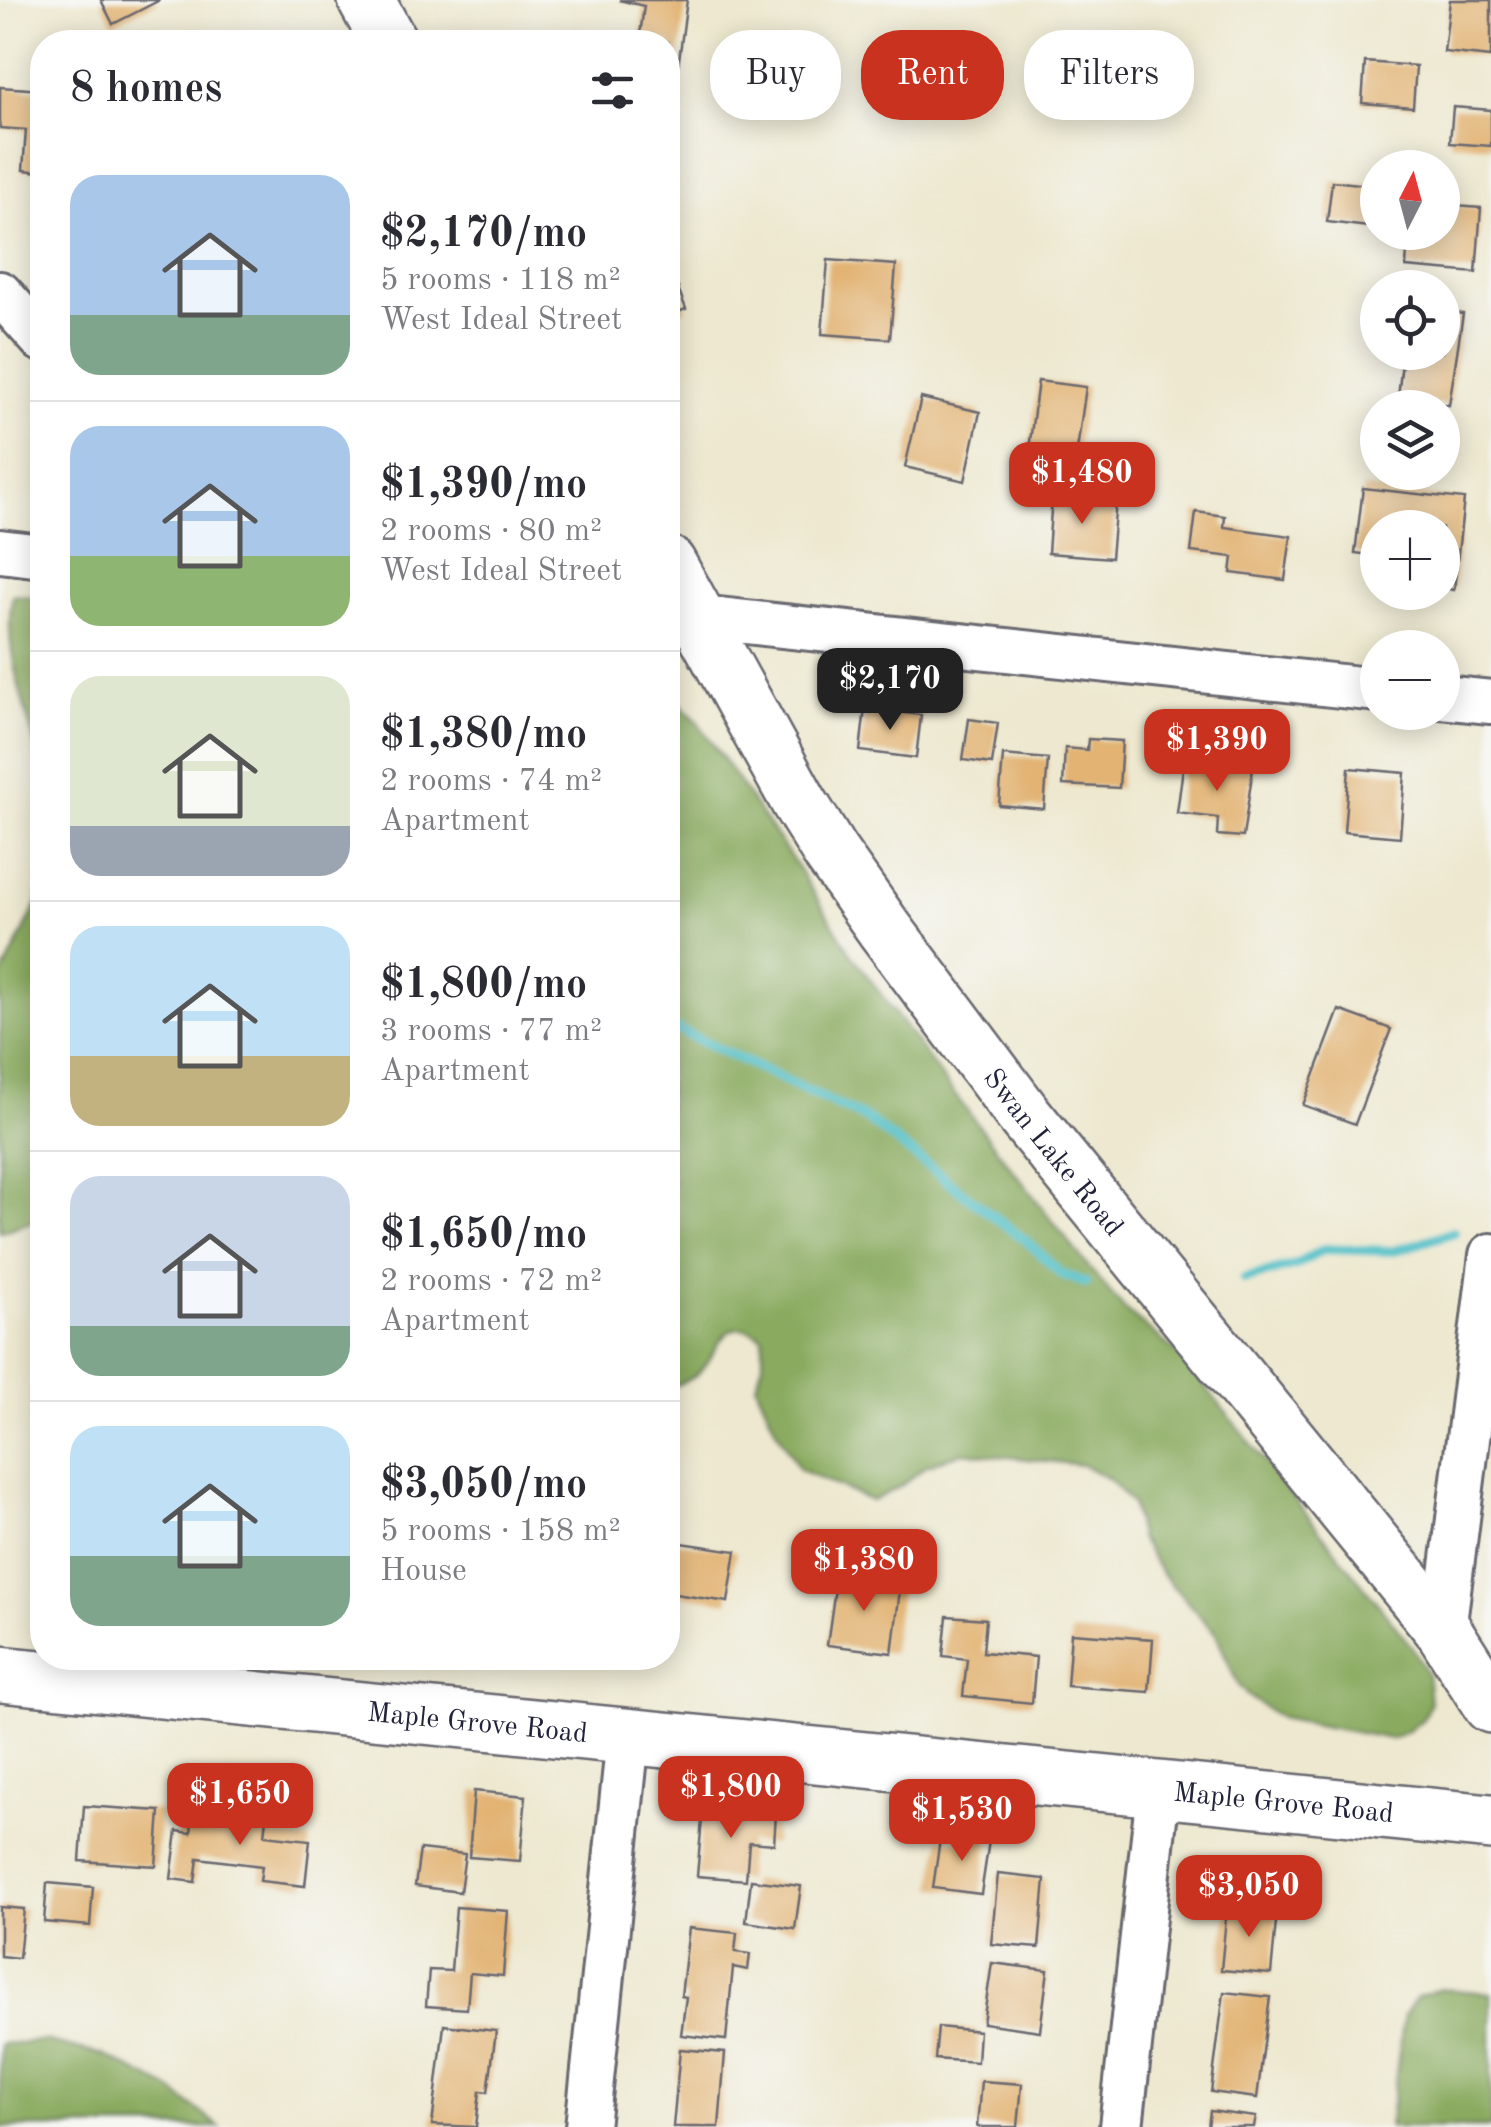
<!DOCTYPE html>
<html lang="en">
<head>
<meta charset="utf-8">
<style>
  :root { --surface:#fff; --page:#f2f2f3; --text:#2b2b33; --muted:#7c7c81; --line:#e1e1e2; --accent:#c8321e }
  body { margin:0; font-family:"Old Standard TT",serif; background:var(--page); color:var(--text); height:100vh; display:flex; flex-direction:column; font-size:38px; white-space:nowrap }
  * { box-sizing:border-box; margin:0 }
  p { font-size:32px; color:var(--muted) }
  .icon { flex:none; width:55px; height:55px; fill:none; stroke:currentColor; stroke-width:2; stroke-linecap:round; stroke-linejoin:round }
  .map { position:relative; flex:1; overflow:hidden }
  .details { position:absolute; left:30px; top:30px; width:650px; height:1640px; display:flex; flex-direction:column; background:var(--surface); border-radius:40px; box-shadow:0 5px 25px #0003 }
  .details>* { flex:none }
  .guide { position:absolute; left:710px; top:30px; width:630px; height:90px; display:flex; gap:20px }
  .needle { width:65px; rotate:6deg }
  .fabs { position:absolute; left:1360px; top:150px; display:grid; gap:20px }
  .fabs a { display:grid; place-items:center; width:100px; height:100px; border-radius:50%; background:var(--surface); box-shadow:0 5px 25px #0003; font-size:50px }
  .price { position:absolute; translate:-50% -85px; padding:0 22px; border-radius:20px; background:var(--accent); color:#fff; font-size:32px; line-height:65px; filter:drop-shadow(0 2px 5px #0008) }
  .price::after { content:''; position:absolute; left:50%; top:60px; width:30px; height:22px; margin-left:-15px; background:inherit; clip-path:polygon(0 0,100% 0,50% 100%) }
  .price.selected { background:#222; color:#fff }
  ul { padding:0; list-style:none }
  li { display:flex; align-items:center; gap:30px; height:250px; padding:0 40px }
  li+li { border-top:2px solid var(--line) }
  li span { display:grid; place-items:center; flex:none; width:280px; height:200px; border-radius:30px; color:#555 }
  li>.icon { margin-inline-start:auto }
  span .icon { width:120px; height:120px; fill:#fffc; stroke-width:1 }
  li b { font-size:42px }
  h2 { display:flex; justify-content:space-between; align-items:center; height:120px; padding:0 40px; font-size:42px }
  .chip { padding:0 35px; border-radius:40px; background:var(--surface); box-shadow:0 5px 25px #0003; font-size:35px; line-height:90px }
  .chip.selected { background:var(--accent); color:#fff }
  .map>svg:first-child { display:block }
  .forest { fill:#89aa5f; stroke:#56664d; stroke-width:2.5 }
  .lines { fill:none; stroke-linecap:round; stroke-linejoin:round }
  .stream { stroke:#50bfc7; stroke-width:10 }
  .building { fill:#e2b373 }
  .street-casing { stroke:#69676f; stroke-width:48 }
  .secondary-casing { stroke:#69676f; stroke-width:60 }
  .street { stroke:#fff; stroke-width:42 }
  .secondary { stroke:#fff; stroke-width:55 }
  .labels { text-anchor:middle; stroke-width:9; stroke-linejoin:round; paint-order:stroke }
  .street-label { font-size:28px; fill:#22223b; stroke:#f6f6f2 }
</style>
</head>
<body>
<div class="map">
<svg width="1491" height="2127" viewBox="0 0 1491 2127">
  <rect width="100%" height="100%" fill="#f6f6f2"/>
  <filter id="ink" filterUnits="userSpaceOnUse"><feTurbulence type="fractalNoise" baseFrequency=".01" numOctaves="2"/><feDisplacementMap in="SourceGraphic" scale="20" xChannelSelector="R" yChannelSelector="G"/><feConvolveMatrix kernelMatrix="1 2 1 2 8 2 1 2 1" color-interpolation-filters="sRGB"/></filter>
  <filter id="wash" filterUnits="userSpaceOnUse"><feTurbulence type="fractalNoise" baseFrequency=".0048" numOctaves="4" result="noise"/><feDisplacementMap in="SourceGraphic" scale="40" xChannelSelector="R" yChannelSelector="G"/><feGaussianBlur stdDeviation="2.25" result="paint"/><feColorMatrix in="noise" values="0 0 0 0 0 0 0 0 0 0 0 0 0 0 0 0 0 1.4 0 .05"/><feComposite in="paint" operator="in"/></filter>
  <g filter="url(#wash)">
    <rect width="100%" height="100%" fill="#ede8cf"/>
    <g class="forest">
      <path d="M13,595L42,598V794C42,786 42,778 41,770C30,717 0,647 13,595Z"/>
      <path d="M668,692L697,721L796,865L851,953L948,1086L1086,1264L1126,1311L1182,1357L1412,1647L1427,1673L1430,1703L1423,1719L1408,1731L1391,1739L1280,1718L1248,1696L1238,1685L1216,1634L1161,1573L1139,1537L1132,1504L1109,1479L1083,1465L962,1452L926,1466L901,1486L872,1501L800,1470L776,1430L756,1385L763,1363V1337C721,1310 721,1352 697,1374C689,1381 676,1385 668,1389V1193L674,1181L668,1158Z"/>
      <path d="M42,865V1218L0,1232V980L38,902Z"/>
      <path d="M1439,1989L1491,1993V2127H1389L1404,2015L1417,1997Z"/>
      <path d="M44,2041L103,2055L167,2087L220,2127H0V2044Z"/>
    </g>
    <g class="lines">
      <g class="stream">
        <path d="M668,1025L868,1120L1031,1245L1061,1274L1086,1283"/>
        <path d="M1244,1279L1296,1265L1324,1249L1394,1251L1454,1232"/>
      </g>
    </g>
    <g id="blocks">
      <g class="building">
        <path d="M101,0H160L113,24Z"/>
        <path d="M619,0H687L677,75L668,74V42H639L644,6Z"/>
        <path d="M1450,0H1491V57L1444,52Z"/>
        <path d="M1365,62L1416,66L1413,107L1362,103Z"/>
        <path d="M0,87L42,90V172L23,170L26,130L0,128Z"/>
        <path d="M1453,107L1491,110V146L1450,143Z"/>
        <path d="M1332,181L1378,186L1377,228L1327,222Z"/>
        <path d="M1442,205L1481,208L1476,273L1406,267L1408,232H1442Z"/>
        <path d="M828,260L896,265L890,339L822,334Z"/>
        <path d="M672,272L686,309L668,316V274Z"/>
        <path d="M1442,311L1463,314L1449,405L1398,398L1403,352H1442Z"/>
        <path d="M1038,381L1086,387L1073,478L1026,472Z"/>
        <path d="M921,398L980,412L965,481L905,467Z"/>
        <path d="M1363,488L1464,499L1454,590L1442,588V528H1378V556L1355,553Z"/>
        <path d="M1052,496L1116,501L1111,558L1048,553Z"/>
        <path d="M1196,512L1225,516L1224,527L1291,536L1285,580L1231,573L1233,557L1191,552Z"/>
        <path d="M865,708L921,715L916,758L860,751Z"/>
        <path d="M969,719L998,723L992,764L963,760Z"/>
        <path d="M1088,739L1122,741L1119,788L1063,785L1065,748L1087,750Z"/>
        <path d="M1003,755L1048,759L1044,809L999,805Z"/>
        <path d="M1184,760L1253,768L1243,837L1217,835L1218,818L1177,813Z"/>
        <path d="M1349,768L1405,773L1400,837L1344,832Z"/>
        <path d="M1339,1010L1391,1029L1355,1124L1303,1105Z"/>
        <path d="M808,1539L837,1543L830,1586L802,1581Z"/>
        <path d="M668,1541L736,1551L728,1602L668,1593Z"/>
        <path d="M837,1574L901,1582L892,1653L827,1645Z"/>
        <path d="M947,1616L986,1619L983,1652L1036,1657L1032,1703L963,1696L967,1659L943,1656Z"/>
        <path d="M1071,1633L1153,1639L1149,1692L1067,1686Z"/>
        <path d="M474,1791L526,1796L520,1861L469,1857Z"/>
        <path d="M84,1806L160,1811L156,1866L80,1861Z"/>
        <path d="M703,1808L776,1814L774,1844L749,1842L746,1880L697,1876Z"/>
        <path d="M193,1810L267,1818L265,1835L310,1840L305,1886L260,1881L262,1866L198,1858L195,1882L171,1879L177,1831L191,1833Z"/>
        <path d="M967,1831L990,1834L981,1894L933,1888L940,1839L966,1842Z"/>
        <path d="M420,1849L465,1854L460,1892L415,1886Z"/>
        <path d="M998,1874L1045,1879L1039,1948L991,1944Z"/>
        <path d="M751,1880L801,1886L795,1929L746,1922Z"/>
        <path d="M47,1883L93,1887L90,1926L44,1922Z"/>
        <path d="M1230,1890L1268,1893L1267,1908L1229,1905Z"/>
        <path d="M0,1907L24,1909L19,1958L0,1956Z"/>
        <path d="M456,1907L508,1911L503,1976L470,1973L467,2009L426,2006L429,1970L451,1971Z"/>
        <path d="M1227,1907L1277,1911L1271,1974L1221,1970Z"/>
        <path d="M689,1928L737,1933L735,1952L750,1954L748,1970L733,1967L726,2040L681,2035L686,1997L681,1996Z"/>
        <path d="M992,1963L1048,1970L1040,2031L983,2023Z"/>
        <path d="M1224,1992L1270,1997L1257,2098L1211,2092Z"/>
        <path d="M444,2025L496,2031L488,2092L480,2091L476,2127L432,2125Z"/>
        <path d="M938,2027L979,2031L977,2062L935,2059Z"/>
        <path d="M680,2049L725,2053L719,2127H673Z"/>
        <path d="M981,2081L1022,2084L1018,2127H977Z"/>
        <path d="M1210,2111L1256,2117L1254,2127H1208Z"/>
      </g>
    </g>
  </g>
  <g filter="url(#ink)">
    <use href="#blocks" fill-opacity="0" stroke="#69676f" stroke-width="2.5"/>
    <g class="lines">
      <g class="street-casing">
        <g id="street">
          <path d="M0,293L42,340"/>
          <path d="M0,551L42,556"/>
          <path d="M672,614L1378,690"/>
          <path d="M1442,697L1491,702"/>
          <path d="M1444,1631L1491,1255"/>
          <path d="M587,2127L628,1738"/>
          <path d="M1121,2127L1158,1791"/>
        </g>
      </g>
      <g class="secondary-casing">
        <g id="secondary">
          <path d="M366,0L389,42"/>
          <path id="s1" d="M668,564L799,802L830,852L883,927L1023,1114L1444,1631L1491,1705"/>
          <path id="s2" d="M0,1674L1491,1822"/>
        </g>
      </g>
      <use href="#street" class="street"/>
      <use href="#secondary" class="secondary"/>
    </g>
  </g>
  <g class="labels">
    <g class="street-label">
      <text dy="10" stroke="none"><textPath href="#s1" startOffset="705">Swan Lake Road</textPath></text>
      <text dy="10" stroke="none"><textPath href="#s2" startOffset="480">Maple Grove Road</textPath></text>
      <text dy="10" stroke="none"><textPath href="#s2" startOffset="1290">Maple Grove Road</textPath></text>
    </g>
  </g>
</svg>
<div class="fabs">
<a><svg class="needle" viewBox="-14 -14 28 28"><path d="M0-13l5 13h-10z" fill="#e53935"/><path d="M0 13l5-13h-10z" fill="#7c7c81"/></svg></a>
<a><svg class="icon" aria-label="locate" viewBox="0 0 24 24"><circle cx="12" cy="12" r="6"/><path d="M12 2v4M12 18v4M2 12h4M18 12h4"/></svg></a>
<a><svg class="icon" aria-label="layers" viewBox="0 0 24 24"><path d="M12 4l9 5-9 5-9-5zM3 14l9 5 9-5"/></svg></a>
<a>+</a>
<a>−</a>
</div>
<b class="price" style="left:1082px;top:527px">$1,480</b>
<b class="price selected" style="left:890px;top:733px">$2,170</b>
<b class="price" style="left:1217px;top:794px">$1,390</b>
<b class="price" style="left:864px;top:1614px">$1,380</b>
<b class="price" style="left:731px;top:1841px">$1,800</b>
<b class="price" style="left:240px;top:1848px">$1,650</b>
<b class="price" style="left:962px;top:1864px">$1,530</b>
<b class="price" style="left:1249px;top:1940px">$3,050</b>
<div class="guide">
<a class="chip">Buy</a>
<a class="chip selected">Rent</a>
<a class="chip">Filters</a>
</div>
<section class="details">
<h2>8 homes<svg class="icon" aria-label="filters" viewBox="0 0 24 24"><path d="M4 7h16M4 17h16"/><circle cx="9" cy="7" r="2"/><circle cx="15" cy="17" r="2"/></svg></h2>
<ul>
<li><span style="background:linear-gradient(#a9c7e8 70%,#7fa58c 0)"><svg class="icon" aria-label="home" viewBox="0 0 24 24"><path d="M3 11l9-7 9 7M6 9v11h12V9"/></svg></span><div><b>$2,170/mo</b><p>5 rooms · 118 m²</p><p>West Ideal Street</p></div></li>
<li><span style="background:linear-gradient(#a9c7e8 65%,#8fb573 0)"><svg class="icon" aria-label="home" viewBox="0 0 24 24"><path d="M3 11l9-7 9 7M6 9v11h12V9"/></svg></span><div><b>$1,390/mo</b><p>2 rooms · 80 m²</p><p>West Ideal Street</p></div></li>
<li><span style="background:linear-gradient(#dfe7d0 75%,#9aa5b1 0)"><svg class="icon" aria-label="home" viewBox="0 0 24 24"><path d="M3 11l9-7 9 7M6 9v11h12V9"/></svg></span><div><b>$1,380/mo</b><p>2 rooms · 74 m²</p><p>Apartment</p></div></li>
<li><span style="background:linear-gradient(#bfe0f5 65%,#c2b280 0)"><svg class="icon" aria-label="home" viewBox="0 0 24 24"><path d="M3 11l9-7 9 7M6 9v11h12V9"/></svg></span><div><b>$1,800/mo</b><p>3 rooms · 77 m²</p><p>Apartment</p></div></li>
<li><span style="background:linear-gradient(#c9d6e8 75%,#7fa58c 0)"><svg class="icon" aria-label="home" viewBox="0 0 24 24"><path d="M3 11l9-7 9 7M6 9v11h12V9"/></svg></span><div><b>$1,650/mo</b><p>2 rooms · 72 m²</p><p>Apartment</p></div></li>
<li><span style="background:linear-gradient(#bfe0f5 65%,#7fa58c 0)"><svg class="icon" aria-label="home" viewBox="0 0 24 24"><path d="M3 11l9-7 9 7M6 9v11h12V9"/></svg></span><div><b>$3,050/mo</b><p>5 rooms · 158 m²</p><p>House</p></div></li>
</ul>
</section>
</div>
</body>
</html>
